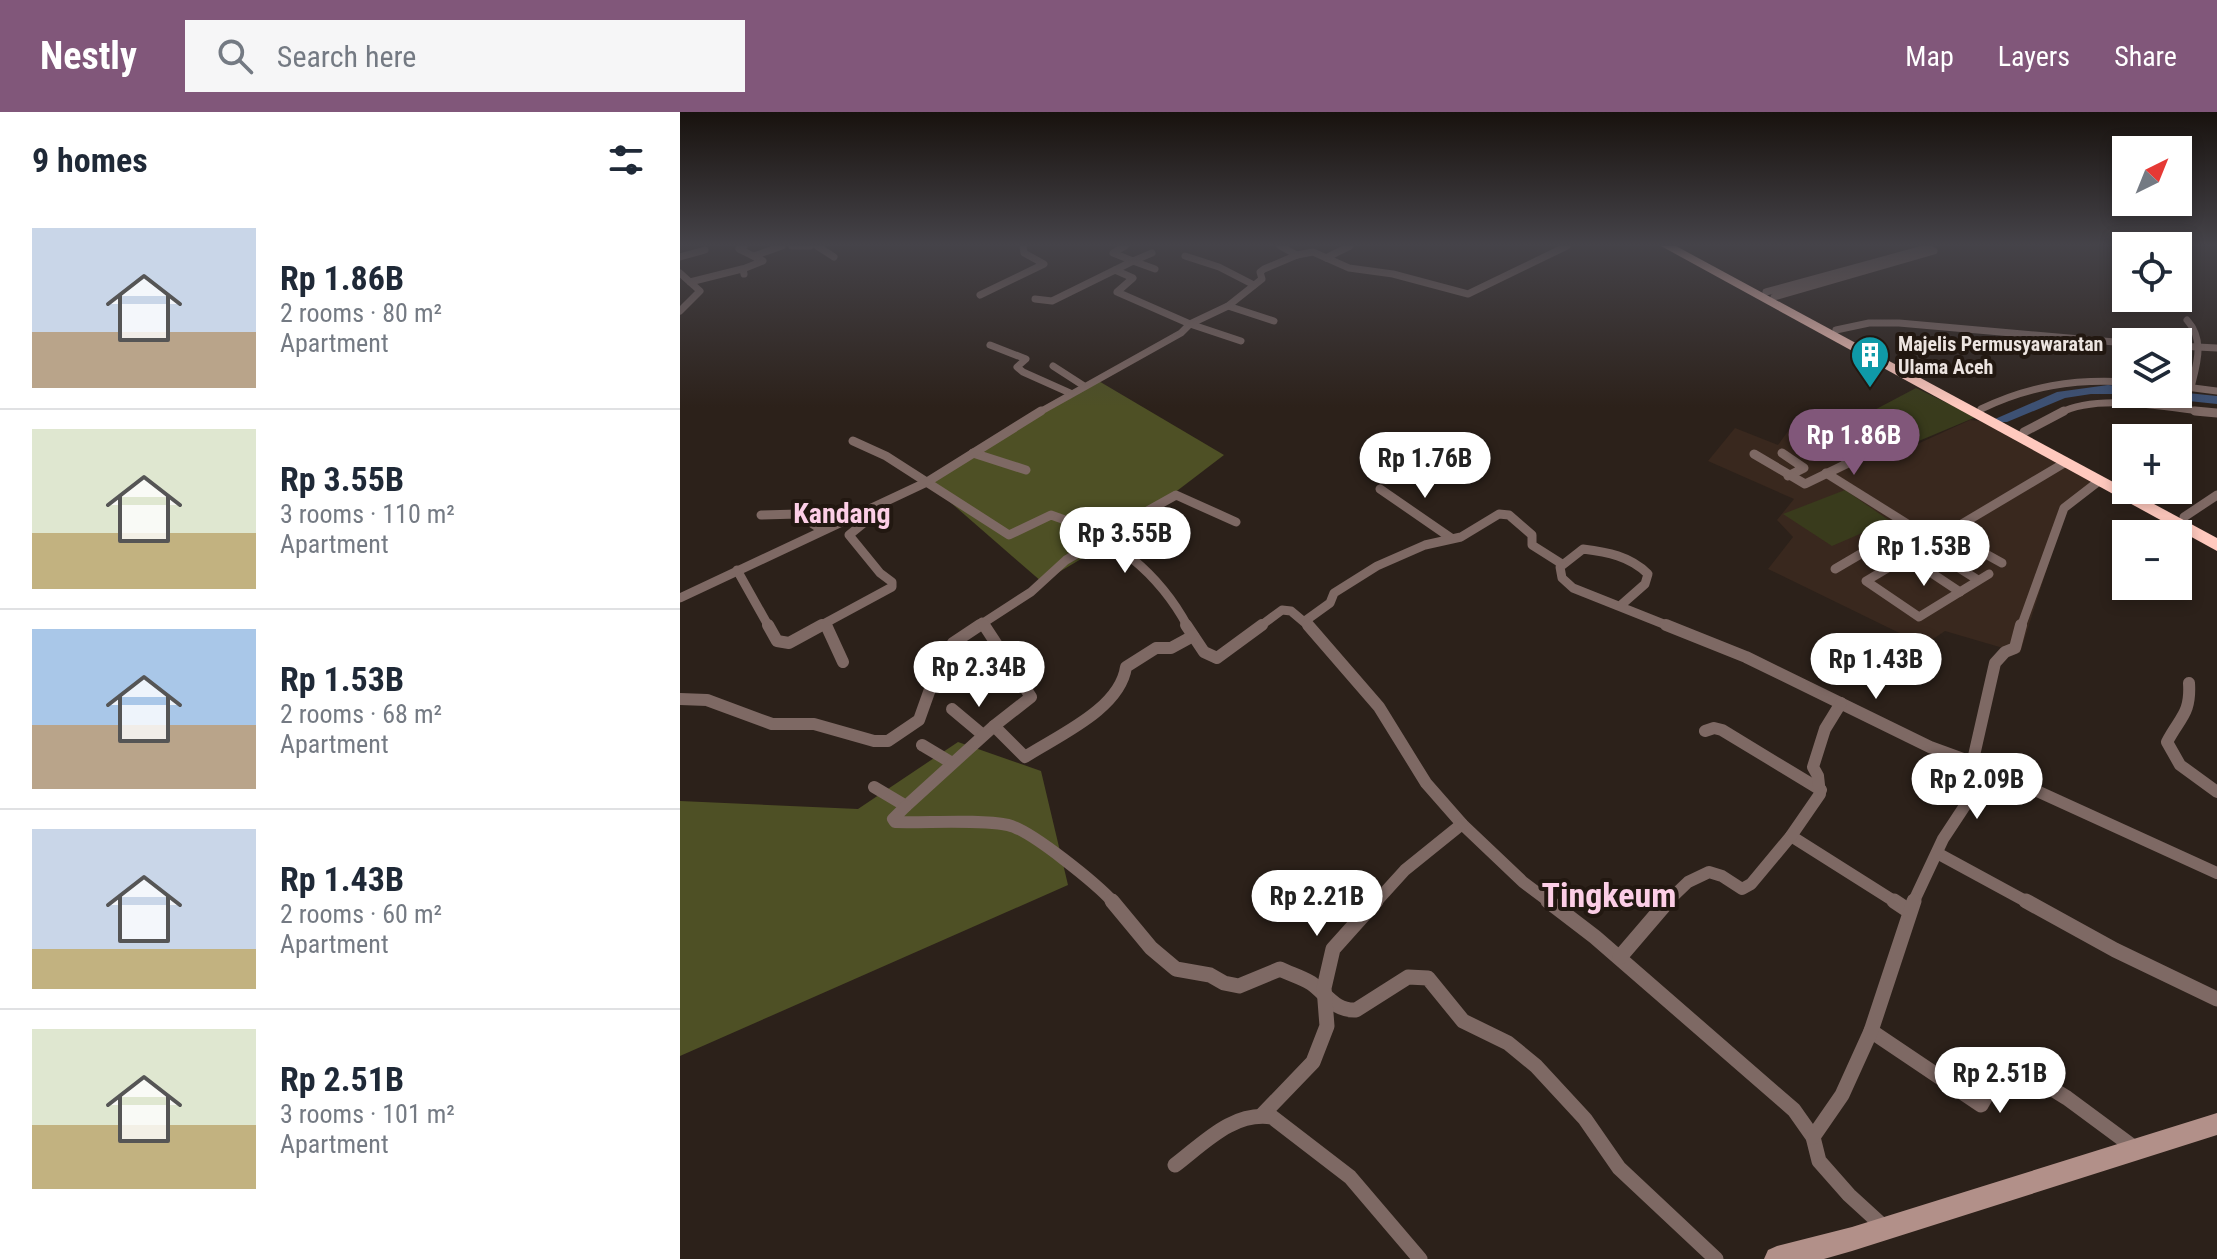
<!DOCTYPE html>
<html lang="en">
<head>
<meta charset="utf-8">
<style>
  :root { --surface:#fff; --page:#f6f6f7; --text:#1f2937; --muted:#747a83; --line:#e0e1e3; --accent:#81577a }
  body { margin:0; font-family:"Roboto Condensed",sans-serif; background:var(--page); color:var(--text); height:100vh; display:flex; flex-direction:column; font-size:30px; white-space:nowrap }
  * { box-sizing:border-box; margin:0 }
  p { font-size:26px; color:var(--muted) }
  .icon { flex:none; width:44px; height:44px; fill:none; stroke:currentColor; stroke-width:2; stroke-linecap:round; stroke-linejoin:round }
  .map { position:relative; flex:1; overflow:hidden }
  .details { display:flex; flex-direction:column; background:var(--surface); width:680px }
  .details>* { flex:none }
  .needle { width:52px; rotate:43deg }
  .tools { position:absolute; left:1432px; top:24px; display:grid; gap:16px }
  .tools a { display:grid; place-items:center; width:80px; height:80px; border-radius:0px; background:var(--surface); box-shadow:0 4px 12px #0003; font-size:40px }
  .price { position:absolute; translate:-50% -68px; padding:0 18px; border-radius:28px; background:#fff; color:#222; font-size:26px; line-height:52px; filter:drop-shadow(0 2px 4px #0008) }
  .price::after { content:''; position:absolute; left:50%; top:48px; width:24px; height:18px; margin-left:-12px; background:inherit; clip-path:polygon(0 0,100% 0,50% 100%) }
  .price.on { background:var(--accent); color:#fff }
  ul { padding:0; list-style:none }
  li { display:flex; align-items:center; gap:24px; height:200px; padding:0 32px }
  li+li { border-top:2px solid var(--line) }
  li span { display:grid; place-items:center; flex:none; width:224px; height:160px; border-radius:0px; color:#555 }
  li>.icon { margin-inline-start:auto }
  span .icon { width:96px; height:96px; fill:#fffc; stroke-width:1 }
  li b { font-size:34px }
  h2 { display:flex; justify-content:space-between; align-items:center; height:96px; padding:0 32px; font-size:34px }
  header { display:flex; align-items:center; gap:48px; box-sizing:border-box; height:112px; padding:0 40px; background:var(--accent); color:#fff }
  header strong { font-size:38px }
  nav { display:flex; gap:44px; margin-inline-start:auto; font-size:28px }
  .search { width:560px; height:72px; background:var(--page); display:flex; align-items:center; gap:20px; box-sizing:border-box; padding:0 28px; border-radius:0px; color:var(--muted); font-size:30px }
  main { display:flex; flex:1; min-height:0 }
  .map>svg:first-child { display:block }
  .built { fill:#39281e }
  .green { fill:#393b1c }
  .forest { fill:#4e5025 }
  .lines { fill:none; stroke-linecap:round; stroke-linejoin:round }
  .river { fill:#3d5174; fill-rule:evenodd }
  .street-far3 { stroke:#7e6964; stroke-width:7 }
  .street-far2 { stroke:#7e6964; stroke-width:9 }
  .street-far1 { stroke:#7e6964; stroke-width:12 }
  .street { stroke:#7e6964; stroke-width:15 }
  .secondary { fill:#b29089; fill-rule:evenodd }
  .highway { fill:#ffc9be; fill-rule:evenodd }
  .labels { text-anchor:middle; stroke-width:8; stroke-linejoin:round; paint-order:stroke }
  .far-poi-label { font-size:20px; font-weight:bold; fill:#ece4e0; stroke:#221811; text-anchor:start }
  .quarter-label { font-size:28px; font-weight:bold; fill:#fccee6; stroke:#221811 }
  .near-quarter-label { font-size:34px; font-weight:bold; fill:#fccee6; stroke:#221811 }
</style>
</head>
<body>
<header>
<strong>Nestly</strong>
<div class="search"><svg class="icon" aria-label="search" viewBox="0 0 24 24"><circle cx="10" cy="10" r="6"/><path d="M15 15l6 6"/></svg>Search here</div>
<nav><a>Map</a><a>Layers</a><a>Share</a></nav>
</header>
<main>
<section class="details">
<h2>9 homes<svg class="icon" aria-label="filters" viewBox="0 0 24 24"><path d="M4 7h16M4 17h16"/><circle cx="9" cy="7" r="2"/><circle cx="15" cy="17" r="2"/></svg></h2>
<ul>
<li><span style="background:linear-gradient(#c9d6e8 65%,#b9a48a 0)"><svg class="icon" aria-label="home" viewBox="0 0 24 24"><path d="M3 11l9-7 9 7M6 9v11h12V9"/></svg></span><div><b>Rp 1.86B</b><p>2 rooms · 80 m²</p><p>Apartment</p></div></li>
<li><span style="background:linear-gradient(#dfe7d0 65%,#c2b280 0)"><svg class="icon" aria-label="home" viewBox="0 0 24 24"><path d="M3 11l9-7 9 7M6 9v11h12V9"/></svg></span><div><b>Rp 3.55B</b><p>3 rooms · 110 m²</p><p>Apartment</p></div></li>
<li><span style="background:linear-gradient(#a9c7e8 60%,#b9a48a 0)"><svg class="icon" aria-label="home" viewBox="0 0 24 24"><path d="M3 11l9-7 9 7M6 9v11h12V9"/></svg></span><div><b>Rp 1.53B</b><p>2 rooms · 68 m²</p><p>Apartment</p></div></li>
<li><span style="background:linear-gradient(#c9d6e8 75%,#c2b280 0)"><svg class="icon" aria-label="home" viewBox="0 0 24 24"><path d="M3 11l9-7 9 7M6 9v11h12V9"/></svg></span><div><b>Rp 1.43B</b><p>2 rooms · 60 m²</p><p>Apartment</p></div></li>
<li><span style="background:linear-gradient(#dfe7d0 60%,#c2b280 0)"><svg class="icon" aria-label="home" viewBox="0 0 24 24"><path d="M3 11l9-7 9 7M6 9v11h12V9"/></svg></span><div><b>Rp 2.51B</b><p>3 rooms · 101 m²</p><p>Apartment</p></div></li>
</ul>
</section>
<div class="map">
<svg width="1537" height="1147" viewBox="0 0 1537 1147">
  <rect width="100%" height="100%" fill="#2c211a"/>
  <path class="built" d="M1290,308L1300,309L1415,372L1387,394L1340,541L1265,519L1244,533L1088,457L1113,425L1097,408L1114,387L1028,349L1055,316L1098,333L1111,315L1138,324H1187L1222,339Z"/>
  <g class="green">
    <path d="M1236,276L1296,305L1222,336L1207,328L1186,322L1151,321Z"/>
    <path d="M1165,378L1210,409L1152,434L1103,402Z"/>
  </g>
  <g class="forest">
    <path d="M417,268L544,343L430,430L362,470L247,370Z"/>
    <path d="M278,630L361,659L388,773L0,944V689L178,697Z"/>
  </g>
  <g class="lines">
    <g class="river">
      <path d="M1428,273L1446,275V282H1451H1411L1385,286L1327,310H1317L1315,307L1377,280Z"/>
      <path d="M1498,280L1537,284V292L1480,286L1473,282Z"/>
    </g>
    <g class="street-far3">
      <path d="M64,134L59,137L83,149L63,157L64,162"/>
      <path d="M112,134H130"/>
      <path d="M137,134L154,145"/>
      <path d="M600,134L617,143"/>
      <path d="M472,141L453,149L475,157"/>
      <path d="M74,144L102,134"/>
      <path d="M505,144L539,155L574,173"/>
      <path d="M0,145L25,138"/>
      <path d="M646,146L670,134"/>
      <path d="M0,161L20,179L0,199"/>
      <path d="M10,170L62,157"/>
      <path d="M1086,180L1247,136L1254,139L1094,185"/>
      <path d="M300,183L364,152L344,141L343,134"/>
      <path d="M355,187L372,189L435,158"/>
      <path d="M548,194L594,209"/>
      <path d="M1507,208C1525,228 1517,251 1511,275"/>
      <path d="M510,212L548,194L582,167L580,160L584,157L617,143L633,140L669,156L713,162L788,182L887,134"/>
      <path d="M510,212L561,229"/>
      <path d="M1156,218L1189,211H1219L1446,231"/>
      <path d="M310,233L346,247L337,255L343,260L390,281"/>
      <path d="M1498,234L1537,236"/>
      <path d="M373,254L404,274"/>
      <path d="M1498,274L1537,279"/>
      <path d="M1301,297C1348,274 1394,267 1446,270"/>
      <path d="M358,301L501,221L510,212L437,180L453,166L435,158L453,149L433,141L445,134"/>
      <path d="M1380,301C1419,280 1493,297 1537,301"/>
    </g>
    <g class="street-far2">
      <path d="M1515,299L1537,301"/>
      <path d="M1344,320L1384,299"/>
      <path d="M173,329L206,344L329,423L371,403C431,423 478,459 508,515"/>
      <path d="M1190,330L1201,332L1206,340L1190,341L1184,334Z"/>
      <path d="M1149,335L1170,350"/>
      <path d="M293,341L346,358"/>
      <path d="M1102,341L1124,356L1108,364"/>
      <path d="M1074,342L1125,372L1189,341"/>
      <path d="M1146,361L1253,428"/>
      <path d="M700,377L771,426"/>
      <path d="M81,403L118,402L142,418"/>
      <path d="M1504,405L1537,383"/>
      <path d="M1266,420L1322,451"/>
      <path d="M435,434L462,402L496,383L556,410"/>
      <path d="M1244,434L1298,468"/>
      <path d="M1226,444L1280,480"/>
      <path d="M1155,457L1184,440L1207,456"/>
      <path d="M57,458L89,515"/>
      <path d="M1309,462L1239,505L1186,469L1386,350"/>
      <path d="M0,486L247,370L361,299"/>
      <path d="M940,494L965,472L968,462C950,444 927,440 903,437L880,455L882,466L893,476L991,515"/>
      <path d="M625,509L650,491L654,481L697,454L745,433L781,425L819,402L829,403L852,423V433L882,452"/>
      <path d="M302,510L305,515"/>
      <path d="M138,515L212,475V470L200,461L169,423L196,401L194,396"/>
      <path d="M297,515L351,480L386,448L424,426"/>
      <path d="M579,515L602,498L611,499L630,515"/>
      <path d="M1341,515L1384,396L1419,369"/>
    </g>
    <g class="street-far1">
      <path d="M88,513L97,529L109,531L142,513"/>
      <path d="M146,513L163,550"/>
      <path d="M506,513L524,540L537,546L582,513"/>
      <path d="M628,513L699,595L746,671L782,712L843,770L871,791"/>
      <path d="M986,513L1066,545L1250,635L1302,654L1537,761"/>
      <path d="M1509,571C1511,602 1500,605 1487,630L1500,653L1537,680"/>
      <path d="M0,587L27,588L92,612H134L194,629H208L239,608L259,552L273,531L300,513"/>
      <path d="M272,597L303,623"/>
      <path d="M314,614L345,645C379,623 440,597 446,555L476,536H491L513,524"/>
      <path d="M1025,619L1034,616L1042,618L1141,678"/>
      <path d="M242,633L272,651"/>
      <path d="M194,675L226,694L314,614L351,585L304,513"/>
      <path d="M226,694L213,707L215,710C247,711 299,707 328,713C351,718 418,773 434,791"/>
      <path d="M1111,724L1217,791"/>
      <path d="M1257,741L1349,791"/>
      <path d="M695,791L725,758L782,712"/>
      <path d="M986,791L1008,770L1029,760L1042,764L1062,777L1071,772L1111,724L1140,682L1138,664L1133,655L1145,617L1161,591"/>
      <path d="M1233,791L1263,727L1294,680L1302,654L1293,648L1315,551L1325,540L1335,536L1341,513"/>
    </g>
    <g class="street">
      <path d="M432,789L471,836L496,857L530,863L544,871L559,874L600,857C610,862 621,865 631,871C647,882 654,899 676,898L728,865L748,866L783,909L828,931L856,954L905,1007L939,1056L1036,1147"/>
      <path d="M868,789L915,825L1114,998L1133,1025L1139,1049L1169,1083L1204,1115"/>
      <path d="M1214,789L1229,799"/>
      <path d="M1346,789L1435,838L1537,887"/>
      <path d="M940,845L988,789"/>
      <path d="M1191,919L1301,993L1324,952L1330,951L1387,986L1456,1037"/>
      <path d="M583,1002L633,950L647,914L644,876L653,837L696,789"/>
      <path d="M1133,1025L1162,983L1191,919L1234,789"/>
      <path d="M495,1053C524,1031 553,999 592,1005L670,1065L740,1147"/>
    </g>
    <path class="secondary" d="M1537,1001V1023L1172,1139L1144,1147H1084L1088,1138L1097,1134L1172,1115Z"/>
    <path class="highway" d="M981,134H996L1537,426V439Z"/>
  </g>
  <linearGradient id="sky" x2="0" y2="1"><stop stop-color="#18120e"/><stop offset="0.45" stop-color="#454349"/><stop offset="1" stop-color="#454349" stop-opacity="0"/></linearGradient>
  <rect width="1537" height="295" fill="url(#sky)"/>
  <defs>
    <g id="building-pin" transform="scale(2)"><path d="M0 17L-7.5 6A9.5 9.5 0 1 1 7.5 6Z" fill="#0f9aa8" stroke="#221811"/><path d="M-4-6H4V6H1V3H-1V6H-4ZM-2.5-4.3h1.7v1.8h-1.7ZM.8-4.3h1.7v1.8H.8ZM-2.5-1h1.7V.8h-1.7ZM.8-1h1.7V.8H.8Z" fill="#fff"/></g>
  </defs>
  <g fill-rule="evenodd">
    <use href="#building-pin" x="1190" y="243"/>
  </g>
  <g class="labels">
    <g class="far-poi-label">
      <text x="1218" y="239">Majelis Permusyawaratan<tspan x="1218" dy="23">Ulama Aceh</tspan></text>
    </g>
    <g class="quarter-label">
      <text x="162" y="411">Kandang</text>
    </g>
    <g class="near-quarter-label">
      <text x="929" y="795">Tingkeum</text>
    </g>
  </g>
</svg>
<div class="tools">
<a><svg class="needle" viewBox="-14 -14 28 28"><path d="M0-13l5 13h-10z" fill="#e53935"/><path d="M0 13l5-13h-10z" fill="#747a83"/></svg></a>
<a><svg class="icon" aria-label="locate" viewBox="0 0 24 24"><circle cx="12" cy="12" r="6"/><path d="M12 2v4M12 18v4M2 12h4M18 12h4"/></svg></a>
<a><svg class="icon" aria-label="layers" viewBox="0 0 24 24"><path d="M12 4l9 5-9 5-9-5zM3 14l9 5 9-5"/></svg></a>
<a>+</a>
<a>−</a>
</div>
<b class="price on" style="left:1174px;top:365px">Rp 1.86B</b>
<b class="price" style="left:745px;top:388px">Rp 1.76B</b>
<b class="price" style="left:445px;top:463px">Rp 3.55B</b>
<b class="price" style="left:1244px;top:476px">Rp 1.53B</b>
<b class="price" style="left:1196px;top:589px">Rp 1.43B</b>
<b class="price" style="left:299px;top:597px">Rp 2.34B</b>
<b class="price" style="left:1297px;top:709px">Rp 2.09B</b>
<b class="price" style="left:637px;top:826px">Rp 2.21B</b>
<b class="price" style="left:1320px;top:1003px">Rp 2.51B</b>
</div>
</main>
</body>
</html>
